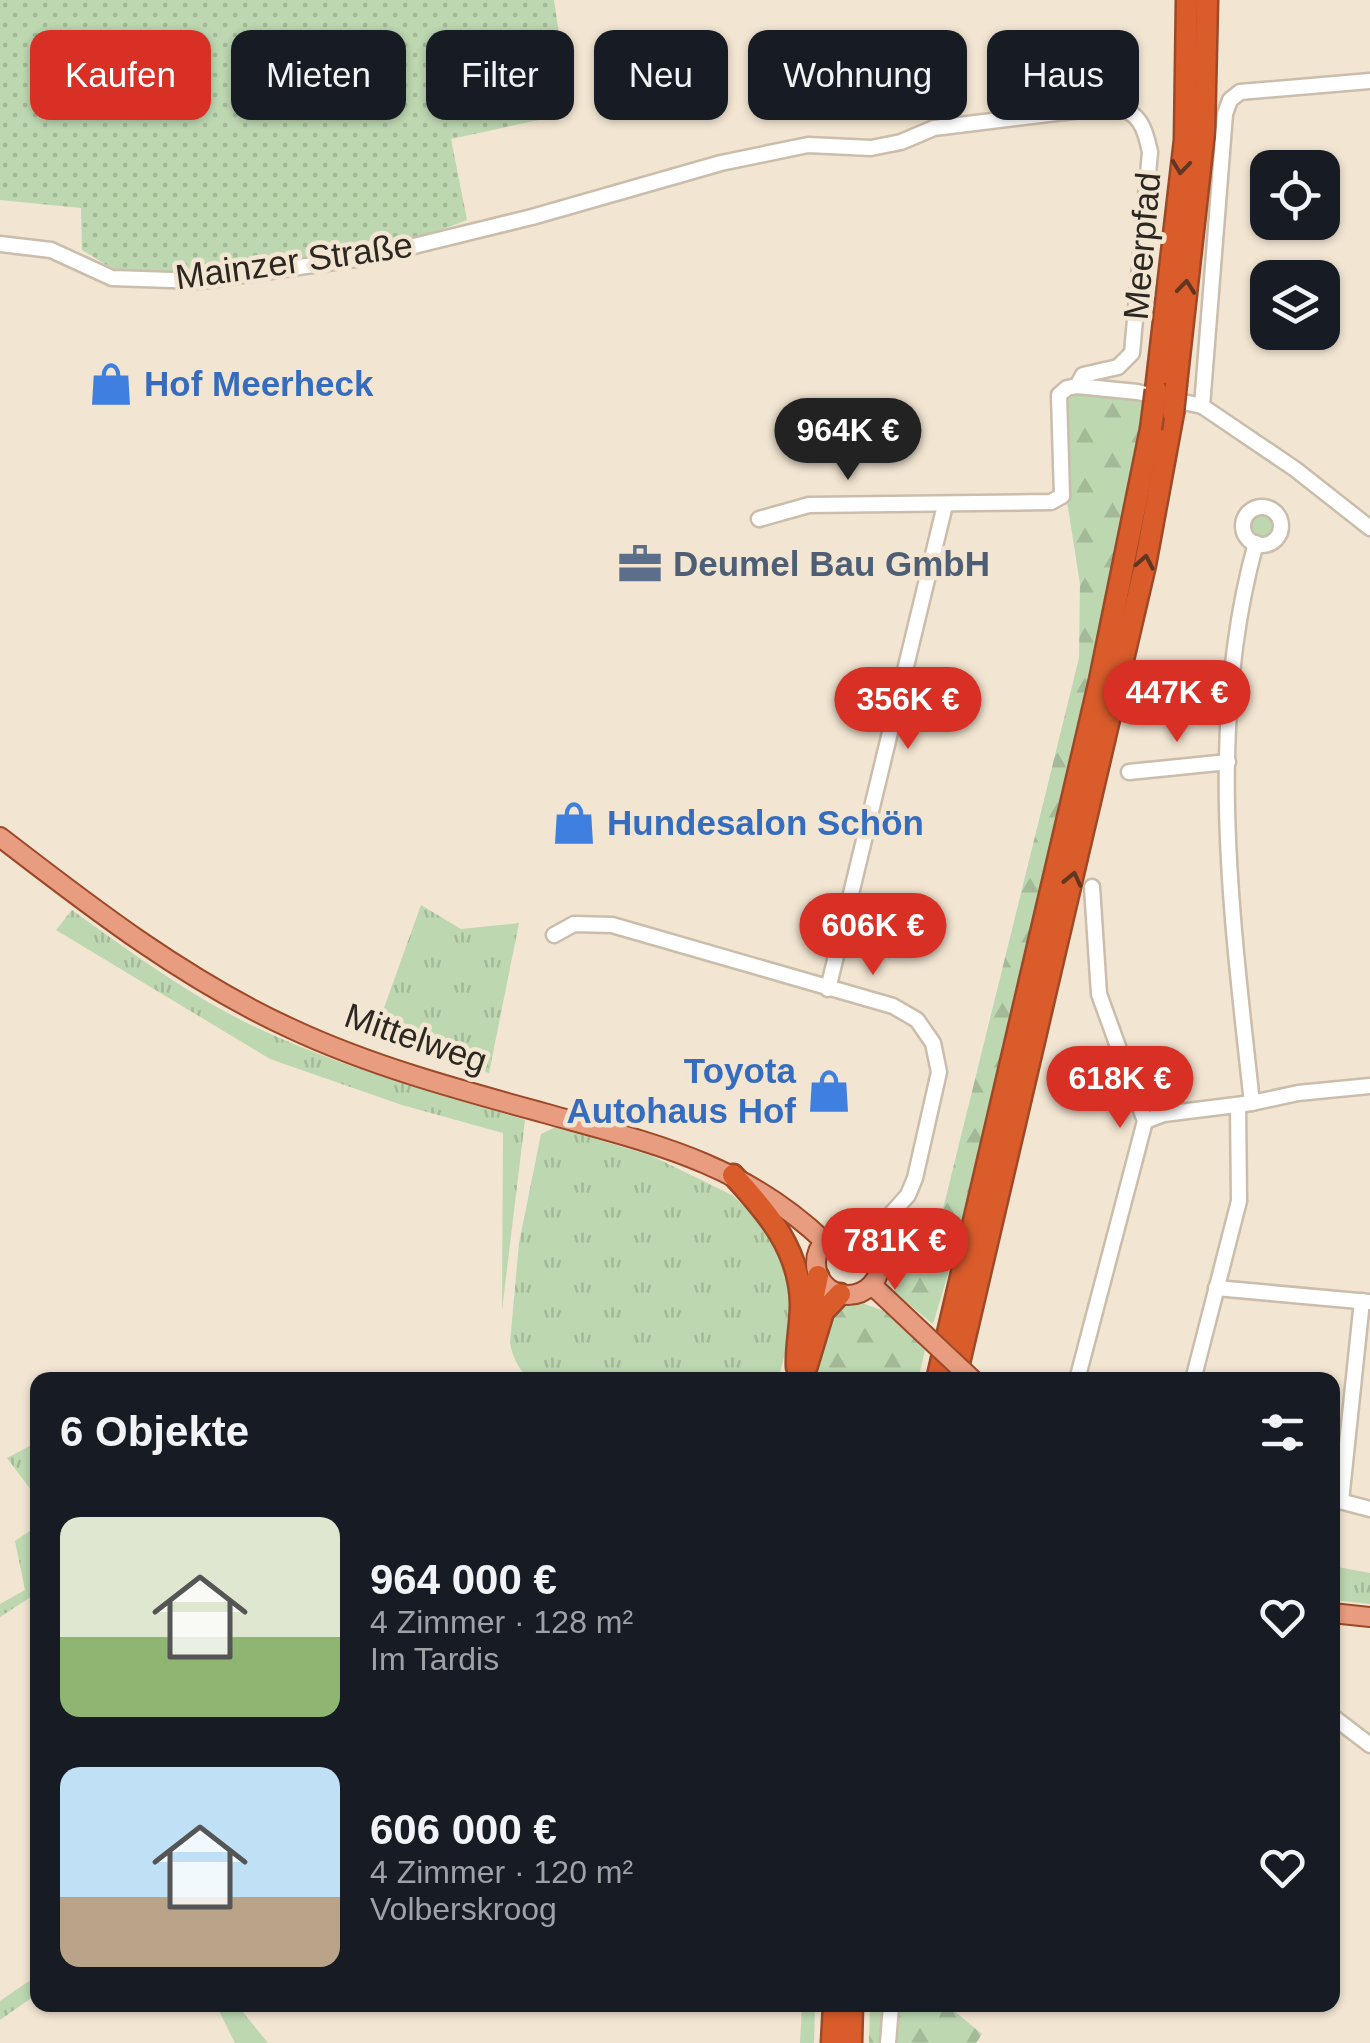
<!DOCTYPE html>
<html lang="de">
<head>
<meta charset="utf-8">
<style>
  :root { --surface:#171b24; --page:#20242c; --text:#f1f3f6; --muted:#9ea1a6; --accent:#d93025 }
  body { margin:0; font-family:Arial,sans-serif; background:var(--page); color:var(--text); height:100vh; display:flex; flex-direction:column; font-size:38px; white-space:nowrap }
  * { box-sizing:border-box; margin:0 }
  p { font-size:32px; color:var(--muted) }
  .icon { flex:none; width:55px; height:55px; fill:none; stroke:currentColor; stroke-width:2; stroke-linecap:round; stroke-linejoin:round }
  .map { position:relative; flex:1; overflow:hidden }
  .side { position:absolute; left:30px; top:1372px; width:1310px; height:640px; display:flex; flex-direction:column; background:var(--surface); border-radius:20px; box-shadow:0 2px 8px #0004 }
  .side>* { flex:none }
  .guide { position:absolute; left:30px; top:30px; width:1310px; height:90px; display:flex; gap:20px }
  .fabs { position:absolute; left:1250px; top:150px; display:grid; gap:20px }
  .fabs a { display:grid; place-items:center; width:90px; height:90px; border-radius:20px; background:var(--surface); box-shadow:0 2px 8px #0004; font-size:50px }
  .price { position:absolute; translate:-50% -85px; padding:0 22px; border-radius:35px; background:var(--accent); color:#fff; font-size:32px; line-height:65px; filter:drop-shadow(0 2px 5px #0008) }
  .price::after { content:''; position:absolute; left:50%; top:60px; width:30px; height:22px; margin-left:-15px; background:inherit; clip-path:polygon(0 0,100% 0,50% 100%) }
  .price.active { background:#222; color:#fff }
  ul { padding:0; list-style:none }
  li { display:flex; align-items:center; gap:30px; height:250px; padding:0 30px }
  li span { display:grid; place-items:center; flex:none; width:280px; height:200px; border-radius:20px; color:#555 }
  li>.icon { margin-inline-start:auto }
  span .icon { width:120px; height:120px; fill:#fffc; stroke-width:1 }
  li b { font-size:42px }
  h2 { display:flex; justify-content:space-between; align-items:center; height:120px; padding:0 30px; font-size:42px }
  .pill { padding:0 35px; border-radius:20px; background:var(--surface); box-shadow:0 2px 8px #0004; font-size:35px; line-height:90px }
  .pill.active { background:var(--accent); color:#fff }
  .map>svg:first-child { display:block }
  .grass { fill:url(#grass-tufts) }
  .forest { fill:url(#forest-firs) }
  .park { fill:url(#park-dots) }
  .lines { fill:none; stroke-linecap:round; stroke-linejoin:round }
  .minor-casing { stroke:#cabdab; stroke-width:19 }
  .major-casing { stroke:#9d4927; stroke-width:22 }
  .highway-casing { stroke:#9d4927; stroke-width:25 }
  .minor { stroke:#fff; stroke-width:14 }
  .major { stroke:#e99d80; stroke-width:18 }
  .highway { stroke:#da5c2b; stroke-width:20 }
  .major-bridge-casing { stroke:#9d4927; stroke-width:22; stroke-linecap:butt }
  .highway-bridge-casing { stroke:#9d4927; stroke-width:25; stroke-linecap:butt }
  .major-bridge { stroke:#e99d80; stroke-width:18 }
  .highway-bridge { stroke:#da5c2b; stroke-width:20 }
  .oneway { stroke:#603723 }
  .labels { text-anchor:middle; stroke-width:9; stroke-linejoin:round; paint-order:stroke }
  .street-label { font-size:35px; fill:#2c2720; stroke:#f2e5d2 }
  .shop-label { font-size:35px; font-weight:bold; fill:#366cbe; stroke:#f2e5d2; text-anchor:start }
  .service-label { font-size:35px; font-weight:bold; fill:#4e5e75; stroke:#f2e5d2; text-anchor:start }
</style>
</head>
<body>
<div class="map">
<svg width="1370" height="2043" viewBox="0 0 1370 2043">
  <defs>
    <pattern id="grass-tufts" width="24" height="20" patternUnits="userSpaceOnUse" patternTransform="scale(2.5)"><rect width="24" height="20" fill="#bdd7b1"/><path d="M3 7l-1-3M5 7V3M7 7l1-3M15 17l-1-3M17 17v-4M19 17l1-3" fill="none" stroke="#a3b998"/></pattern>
    <pattern id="forest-firs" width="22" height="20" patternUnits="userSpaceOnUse" patternTransform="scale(2.5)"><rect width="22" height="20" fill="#bdd7b1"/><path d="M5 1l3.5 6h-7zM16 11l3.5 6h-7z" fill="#a3b998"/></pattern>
    <pattern id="park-dots" width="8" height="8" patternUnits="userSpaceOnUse" patternTransform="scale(2.5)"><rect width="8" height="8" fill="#bdd7b1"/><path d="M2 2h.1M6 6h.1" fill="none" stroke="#a3b998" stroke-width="1.8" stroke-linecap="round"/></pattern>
  </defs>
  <rect width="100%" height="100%" fill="#f2e5d2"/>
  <g class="grass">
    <circle cx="1263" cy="525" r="12"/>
    <path d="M421,905L461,929L519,923L489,1073L375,1033Z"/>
    <path d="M72,910C128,950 183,991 245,1022C334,1066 430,1091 525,1120L502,1310L503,1133L402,1105L270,1059L56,930Z"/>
    <path d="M556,1127L652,1156L732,1195L767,1228L785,1265L791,1291L790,1334L778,1380H530C519,1369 513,1359 510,1343L519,1243L541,1134Z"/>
    <path d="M37,1442V1498L7,1458Z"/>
    <path d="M37,1526V1593L0,1617V1604L25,1590L15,1541Z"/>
    <path d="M1332,1566L1370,1573V1604L1333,1600Z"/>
    <path d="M29,1981L37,1994L0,2020V2001Z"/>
    <path d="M216,2005H237L268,2043H235Z"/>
    <path d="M802,2005H815L814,2043H800Z"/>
  </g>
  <g class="forest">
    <path d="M1076,391L1146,400L1123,541L974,1187L933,1324L894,1292L943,1209L1079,658L1080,584L1066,495L1062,402Z"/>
    <path d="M862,1303L884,1311L925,1350L918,1380H807L824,1321L842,1305Z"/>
    <path d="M870,2005H947L982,2034L976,2043H869Z"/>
  </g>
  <path class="park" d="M0,0H554L570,109L543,119L451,139L467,220C397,248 318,259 244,269C208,273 173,280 137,276C119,275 98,259 82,250L81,208L0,200Z"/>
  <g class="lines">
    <g class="minor-casing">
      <g id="minor">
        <path d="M0,244L51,250L112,278L200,281L369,257L532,217L721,163L808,145L871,148L901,142L934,128L1114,106C1140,112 1145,128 1150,152L1132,353L1118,367L1083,375L1077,386"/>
        <path d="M1202,406L1225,114L1230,100L1240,92L1370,81"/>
        <circle cx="1262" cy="526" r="19"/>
        <path d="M759,519L809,505L1051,502L1062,496L1059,395L1067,388L1077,386L1137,392L1202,406L1295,469L1370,528"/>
        <path d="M1129,772L1228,762"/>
        <path d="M554,935L574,924L612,925L893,1006L917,1020L933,1043L939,1072L915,1178L908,1195L869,1239"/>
        <path d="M828,989L945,505"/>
        <path d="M1252,1103C1232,919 1205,725 1256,543"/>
        <path d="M1145,1121L1164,1114L1252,1103L1298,1093L1370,1086"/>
        <path d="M1216,1288L1370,1302"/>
        <path d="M1077,1380L1145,1121L1099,994L1092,887"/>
        <path d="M1193,1380L1239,1201L1238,1105"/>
        <path d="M1332,1499L1370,1509"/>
        <path d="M1341,1501L1362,1301"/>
        <path d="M1332,1716L1370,1745"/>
        <path d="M888,2043L891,2005"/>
      </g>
    </g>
    <g class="major-casing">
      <g id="major">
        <path d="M0,837C92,908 185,980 292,1029C371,1066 460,1090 544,1113C651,1143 741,1162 824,1241"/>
        <circle cx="848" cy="1263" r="32"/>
        <path d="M872,1285L924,1334"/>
        <path d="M1332,1613L1370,1617"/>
      </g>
    </g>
    <g class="highway-casing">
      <g id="highway">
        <path d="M1176,384L1204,132L1207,0"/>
        <path d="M1156,390L1185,140L1187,0"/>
        <path d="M733,1175C768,1213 800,1250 801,1304C801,1326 796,1346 797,1367"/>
        <path d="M808,1323L818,1276"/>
        <path d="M803,1378L823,1312L840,1294"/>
        <path d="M937,1380L1100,680L1151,429"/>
        <path d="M955,1380L1145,565L1173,413"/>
        <path d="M832,2043L834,2005"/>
        <path d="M851,2043L852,2005"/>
      </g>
    </g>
    <use href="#minor" class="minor"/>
    <use href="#major" class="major"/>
    <use href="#highway" class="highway"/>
    <g class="major-bridge-casing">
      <path id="major-bridge" d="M924,1334L973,1380"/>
    </g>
    <g class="highway-bridge-casing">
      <g id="highway-bridge">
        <path d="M1173,413L1176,384"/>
        <path d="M1151,429L1156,390"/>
      </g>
    </g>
    <use href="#major-bridge" class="major-bridge"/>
    <use href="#highway-bridge" class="highway-bridge"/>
  </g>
  <defs><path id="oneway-chevron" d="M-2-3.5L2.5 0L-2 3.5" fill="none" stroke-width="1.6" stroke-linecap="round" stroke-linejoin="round" transform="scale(2.5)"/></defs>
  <g class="oneway">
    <use href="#oneway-chevron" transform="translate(1181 167) rotate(96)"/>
    <use href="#oneway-chevron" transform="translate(1186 287) rotate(-84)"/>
    <use href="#oneway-chevron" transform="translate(1145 562) rotate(-79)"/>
    <use href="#oneway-chevron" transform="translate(1073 879) rotate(-77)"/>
  </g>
  <defs>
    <g id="shop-bare" transform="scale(3.45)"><path d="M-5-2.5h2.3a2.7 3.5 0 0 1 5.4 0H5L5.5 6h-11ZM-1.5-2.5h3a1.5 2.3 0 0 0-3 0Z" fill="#3f7fe0" stroke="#f2e5d2" stroke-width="2.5" paint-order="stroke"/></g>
    <g id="office-bare" transform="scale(3.45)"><path d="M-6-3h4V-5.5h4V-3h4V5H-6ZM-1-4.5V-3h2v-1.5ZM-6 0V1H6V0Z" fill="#5c6f8a" stroke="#f2e5d2" stroke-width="2.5" paint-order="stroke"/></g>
  </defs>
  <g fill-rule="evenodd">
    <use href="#shop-bare" x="111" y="384"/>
    <use href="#office-bare" x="640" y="564"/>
    <use href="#shop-bare" x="574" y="823"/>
    <use href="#shop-bare" x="829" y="1091"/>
  </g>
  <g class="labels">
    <g class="street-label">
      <text transform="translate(1142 246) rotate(-85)" y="12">Meerpfad</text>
      <text transform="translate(294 261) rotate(-8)" y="12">Mainzer Straße</text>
      <text transform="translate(416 1038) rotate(19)" y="12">Mittelweg</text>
    </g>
    <g class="shop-label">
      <text x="144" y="396">Hof Meerheck</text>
      <text x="607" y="835">Hundesalon Schön</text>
      <text x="796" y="1083" text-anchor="end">Toyota<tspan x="796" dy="40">Autohaus Hof</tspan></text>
    </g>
    <g class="service-label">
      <text x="673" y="576">Deumel Bau GmbH</text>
    </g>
  </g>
</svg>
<div class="fabs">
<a><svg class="icon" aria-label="locate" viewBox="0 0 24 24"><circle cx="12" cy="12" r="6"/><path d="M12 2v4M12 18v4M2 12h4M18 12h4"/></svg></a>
<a><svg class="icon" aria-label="layers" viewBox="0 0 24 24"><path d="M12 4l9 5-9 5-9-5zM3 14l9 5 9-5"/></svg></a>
</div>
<b class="price active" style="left:848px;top:483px">964K €</b>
<b class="price" style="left:1177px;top:745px">447K €</b>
<b class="price" style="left:908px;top:752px">356K €</b>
<b class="price" style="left:873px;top:978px">606K €</b>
<b class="price" style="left:1120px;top:1131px">618K €</b>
<b class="price" style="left:895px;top:1293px">781K €</b>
<div class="guide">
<a class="pill active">Kaufen</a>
<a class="pill">Mieten</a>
<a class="pill">Filter</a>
<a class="pill">Neu</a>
<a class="pill">Wohnung</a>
<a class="pill">Haus</a>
</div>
<section class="side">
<h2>6 Objekte<svg class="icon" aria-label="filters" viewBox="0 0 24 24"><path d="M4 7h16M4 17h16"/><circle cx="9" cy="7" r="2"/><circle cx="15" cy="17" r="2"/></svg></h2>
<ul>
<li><span style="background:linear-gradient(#dfe7d0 60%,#8fb573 0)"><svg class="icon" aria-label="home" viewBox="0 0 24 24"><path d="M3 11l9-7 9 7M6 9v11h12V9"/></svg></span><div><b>964 000 €</b><p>4 Zimmer · 128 m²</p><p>Im Tardis</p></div><svg class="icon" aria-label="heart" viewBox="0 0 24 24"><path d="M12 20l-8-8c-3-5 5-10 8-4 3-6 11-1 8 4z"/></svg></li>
<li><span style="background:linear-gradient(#bfe0f5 65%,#b9a48a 0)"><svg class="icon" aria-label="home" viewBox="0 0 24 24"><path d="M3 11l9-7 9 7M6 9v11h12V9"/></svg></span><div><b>606 000 €</b><p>4 Zimmer · 120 m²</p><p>Volberskroog</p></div><svg class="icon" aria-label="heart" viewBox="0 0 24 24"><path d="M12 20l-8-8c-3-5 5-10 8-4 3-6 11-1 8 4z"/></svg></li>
</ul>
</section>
</div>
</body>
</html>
